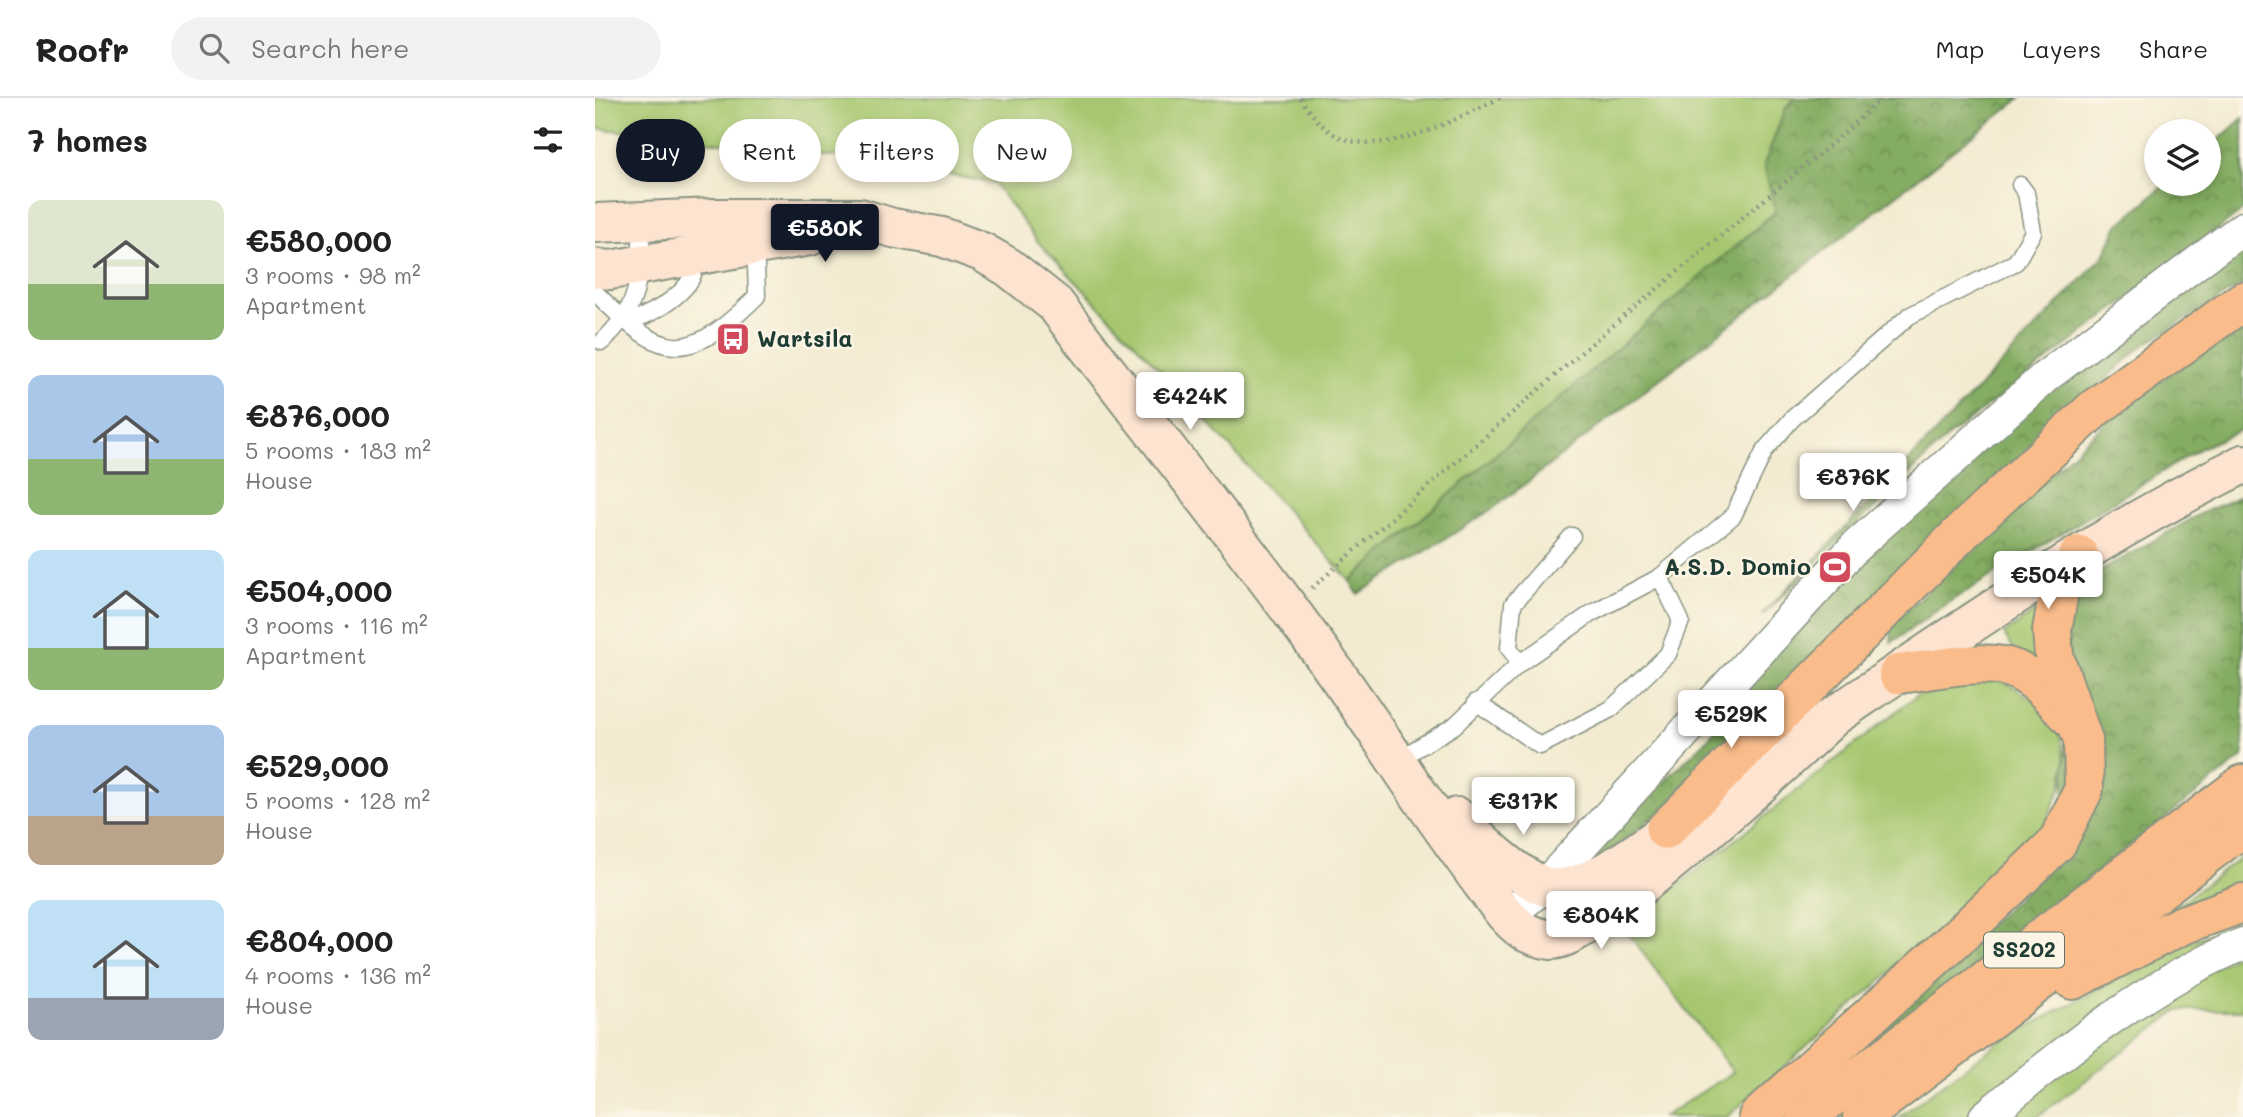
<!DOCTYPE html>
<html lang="en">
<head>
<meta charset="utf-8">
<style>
  :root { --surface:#fff; --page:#f2f2f2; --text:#222; --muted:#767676; --line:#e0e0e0; --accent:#111827 }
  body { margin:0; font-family:Mali,sans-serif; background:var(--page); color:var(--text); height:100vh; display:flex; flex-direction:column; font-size:26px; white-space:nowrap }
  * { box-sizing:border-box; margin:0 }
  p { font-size:23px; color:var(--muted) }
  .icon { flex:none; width:38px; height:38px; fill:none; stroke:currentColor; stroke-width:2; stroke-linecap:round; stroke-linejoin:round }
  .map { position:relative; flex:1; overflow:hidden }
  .sheet { display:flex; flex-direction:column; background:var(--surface); width:595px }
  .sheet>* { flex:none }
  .top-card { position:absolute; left:21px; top:21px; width:665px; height:63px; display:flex; gap:14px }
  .fabs { position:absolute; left:1549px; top:21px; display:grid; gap:14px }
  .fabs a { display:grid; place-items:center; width:77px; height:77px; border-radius:50%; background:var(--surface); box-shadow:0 4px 10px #0003; font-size:35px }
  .price { position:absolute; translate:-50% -60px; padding:0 16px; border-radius:7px; background:#fff; color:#222; font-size:23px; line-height:46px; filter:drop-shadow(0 2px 4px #0008) }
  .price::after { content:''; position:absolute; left:50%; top:42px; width:21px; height:16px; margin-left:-10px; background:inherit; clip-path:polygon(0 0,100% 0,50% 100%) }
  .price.current { background:var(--accent); color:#fff }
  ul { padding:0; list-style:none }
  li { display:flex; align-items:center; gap:21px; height:175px; padding:0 28px }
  li span { display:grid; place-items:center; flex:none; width:196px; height:140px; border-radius:14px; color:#555 }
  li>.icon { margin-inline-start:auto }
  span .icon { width:84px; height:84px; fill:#fffc; stroke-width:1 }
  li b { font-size:30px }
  h2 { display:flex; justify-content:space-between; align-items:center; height:84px; padding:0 28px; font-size:30px }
  .pill { padding:0 24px; border-radius:32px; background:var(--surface); box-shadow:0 4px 10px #0003; font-size:24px; line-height:63px }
  .pill.current { background:var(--accent); color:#fff }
  header { display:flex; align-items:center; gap:42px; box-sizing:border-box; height:98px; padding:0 35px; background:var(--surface); border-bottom:2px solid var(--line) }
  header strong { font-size:33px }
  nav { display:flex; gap:38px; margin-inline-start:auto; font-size:24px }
  .search { width:490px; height:63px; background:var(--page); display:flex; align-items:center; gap:18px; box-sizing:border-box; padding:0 24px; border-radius:38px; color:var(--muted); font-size:26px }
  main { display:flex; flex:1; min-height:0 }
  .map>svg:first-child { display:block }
  .green { fill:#a6c770; stroke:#628252; stroke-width:2 }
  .forest { fill:url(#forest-crowns); stroke:#52744b; stroke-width:2 }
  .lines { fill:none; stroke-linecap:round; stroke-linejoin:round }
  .lane-casing { stroke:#899482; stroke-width:19 }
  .street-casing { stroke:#899482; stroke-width:35 }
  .secondary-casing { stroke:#899482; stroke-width:42 }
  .highway-casing { stroke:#899482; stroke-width:42 }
  .path { stroke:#899482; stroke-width:4.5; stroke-dasharray:2 5; stroke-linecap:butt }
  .lane { stroke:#fff; stroke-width:16 }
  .street { stroke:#fff; stroke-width:32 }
  .secondary { stroke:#fde4d1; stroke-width:38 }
  .highway { stroke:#fabc8b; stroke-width:38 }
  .labels { text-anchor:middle; stroke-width:5; stroke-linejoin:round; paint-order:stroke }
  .shield { fill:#fcf5e5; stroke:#617469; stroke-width:2 }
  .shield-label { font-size:21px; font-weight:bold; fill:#1f3d34 }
  .poi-label { font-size:23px; font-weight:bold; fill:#1f3d34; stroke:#fcf5e5; text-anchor:start }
</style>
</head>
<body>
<header>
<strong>Roofr</strong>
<div class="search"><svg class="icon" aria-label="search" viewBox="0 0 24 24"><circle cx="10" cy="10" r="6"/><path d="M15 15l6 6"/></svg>Search here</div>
<nav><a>Map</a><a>Layers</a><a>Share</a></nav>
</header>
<main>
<section class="sheet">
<h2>7 homes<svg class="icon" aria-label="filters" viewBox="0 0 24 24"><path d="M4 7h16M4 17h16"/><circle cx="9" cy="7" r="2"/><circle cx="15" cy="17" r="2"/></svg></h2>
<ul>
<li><span style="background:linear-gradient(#dfe7d0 60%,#8fb573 0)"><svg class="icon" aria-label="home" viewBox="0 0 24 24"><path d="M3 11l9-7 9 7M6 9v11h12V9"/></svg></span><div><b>€580,000</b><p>3 rooms · 98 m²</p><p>Apartment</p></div></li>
<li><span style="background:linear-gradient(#a9c7e8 60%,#8fb573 0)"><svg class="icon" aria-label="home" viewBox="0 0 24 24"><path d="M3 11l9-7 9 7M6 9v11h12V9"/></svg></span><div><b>€876,000</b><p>5 rooms · 183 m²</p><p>House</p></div></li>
<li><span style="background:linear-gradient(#bfe0f5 70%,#8fb573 0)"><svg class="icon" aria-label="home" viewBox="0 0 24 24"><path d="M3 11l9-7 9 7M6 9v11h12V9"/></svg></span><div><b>€504,000</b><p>3 rooms · 116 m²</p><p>Apartment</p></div></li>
<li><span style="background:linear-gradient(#a9c7e8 65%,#b9a48a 0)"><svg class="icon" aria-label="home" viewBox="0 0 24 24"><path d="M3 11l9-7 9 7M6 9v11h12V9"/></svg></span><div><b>€529,000</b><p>5 rooms · 128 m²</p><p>House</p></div></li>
<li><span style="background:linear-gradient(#bfe0f5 70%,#9aa5b1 0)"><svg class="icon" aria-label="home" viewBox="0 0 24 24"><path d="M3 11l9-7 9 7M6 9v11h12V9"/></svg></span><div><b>€804,000</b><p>4 rooms · 136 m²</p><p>House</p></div></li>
</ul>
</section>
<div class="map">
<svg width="1648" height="1019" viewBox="0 0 1648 1019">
  <defs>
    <pattern id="forest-crowns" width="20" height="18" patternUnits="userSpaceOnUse" patternTransform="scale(1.75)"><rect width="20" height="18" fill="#84ac62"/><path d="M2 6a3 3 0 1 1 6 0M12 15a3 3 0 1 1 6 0" fill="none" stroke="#6b8d52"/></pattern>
  </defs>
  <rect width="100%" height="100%" fill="#fcf5e5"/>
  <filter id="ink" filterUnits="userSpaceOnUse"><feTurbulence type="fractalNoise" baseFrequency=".0143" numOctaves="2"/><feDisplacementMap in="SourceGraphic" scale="14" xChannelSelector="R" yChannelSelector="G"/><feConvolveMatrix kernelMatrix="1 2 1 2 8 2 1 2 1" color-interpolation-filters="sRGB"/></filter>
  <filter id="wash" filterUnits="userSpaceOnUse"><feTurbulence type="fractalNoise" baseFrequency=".00686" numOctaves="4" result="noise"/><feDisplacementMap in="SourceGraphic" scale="28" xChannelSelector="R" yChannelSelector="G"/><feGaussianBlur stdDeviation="1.57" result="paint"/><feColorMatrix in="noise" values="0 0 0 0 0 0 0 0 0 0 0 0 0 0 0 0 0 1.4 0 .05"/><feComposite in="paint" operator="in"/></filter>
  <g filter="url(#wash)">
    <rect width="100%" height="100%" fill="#f3ebd1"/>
    <g class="green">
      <path d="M0,0H1200L1191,9L1169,67L1181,113L755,483L577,284L443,144L399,85L253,60L0,30Z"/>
      <path d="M1442,512V561L1423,558L1409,536Z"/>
      <path d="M1404,580L1455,612L1466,639L1470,661L1468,685L1442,745L1132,1019H1068L1138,974L1029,830L1326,594Z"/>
      <path d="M1648,758V792L1583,815L1580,809Z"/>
      <path d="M1648,824V836L1379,1019H1304L1403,945L1585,847Z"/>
      <path d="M1648,853V912H1583L1442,1019H1406L1513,932Z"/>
    </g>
    <g class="forest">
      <path d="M1200,0H1426L899,410L763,496L755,483L1181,113L1169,67L1191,9Z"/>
      <path d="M1648,20V112L1355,337L1167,517L1509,158L1523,127L1571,86H1614V50Z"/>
      <path d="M1648,148V186L1548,247L1340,439L1068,711L993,771L995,755L1113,641L1180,556L1310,422L1445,300Z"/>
      <path d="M1648,223V331L1608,349L1354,504L1296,545L1297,526L1516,319Z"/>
      <path d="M1648,397V659L1331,907L1230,979L1467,759L1474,561L1472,526L1485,485L1605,416Z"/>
    </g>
  </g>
  <g filter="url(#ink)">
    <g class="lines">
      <g class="lane-casing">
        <g id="lane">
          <path d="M0,194C69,264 92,267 162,198L161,167L153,150"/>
          <path d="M29,223C50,222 87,199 97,179C100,174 99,164 99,157"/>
          <path d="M7,244C53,199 39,180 49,124"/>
          <path d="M925,565L914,550L918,506L977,438"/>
          <path d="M881,604L945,648L1016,611L1073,556L1086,523L1065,479"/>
          <path d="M801,663L859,628L925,565L997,515L1065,479L1138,418L1170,352L1197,321L1314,218L1421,164L1438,134L1431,95L1425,87"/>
        </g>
      </g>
      <g class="street-casing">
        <g id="street">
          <path d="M912,818L948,789L1261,448L1450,279L1648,130"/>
          <path d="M1390,1019C1471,952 1551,887 1648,846"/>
        </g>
      </g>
      <g class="secondary-casing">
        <g id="secondary">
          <path d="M0,125L119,120H265L298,130L347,139L387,154L413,169L460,206C575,357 697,505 802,664C829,705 857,744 886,784C899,801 911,821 929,833C935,837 949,841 956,842C997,844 1198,657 1236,621"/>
          <path d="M0,170L15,172L215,138"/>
          <path d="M1214,635C1355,540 1495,441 1648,366"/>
          <path d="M862,719C887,744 914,772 946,787C985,806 1065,736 1097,714"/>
        </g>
      </g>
      <g class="highway-casing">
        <g id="highway">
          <path d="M1303,576C1335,573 1375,562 1408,568C1436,573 1458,601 1477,621"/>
          <path d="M1070,732L1369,432L1500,310L1648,203"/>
          <path d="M1478,882L1587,827L1648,805"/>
          <path d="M1163,1019L1366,836L1462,745L1489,691L1488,642L1459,558L1457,532L1464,494L1484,457"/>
          <path d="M1211,1019L1648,686"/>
          <path d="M1267,1019L1648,729"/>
        </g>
      </g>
      <g class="path">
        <path d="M705,0C712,10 720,21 729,29C775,70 860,21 905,0"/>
        <path d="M717,490L1003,240L1247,37L1287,0"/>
      </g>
      <use href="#lane" class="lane"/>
      <use href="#street" class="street"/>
      <use href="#secondary" class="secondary"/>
      <use href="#highway" class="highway"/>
    </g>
  </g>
  <defs>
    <g id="bus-square" transform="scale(1.75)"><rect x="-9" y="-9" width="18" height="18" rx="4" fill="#d1495b" stroke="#fcf5e5"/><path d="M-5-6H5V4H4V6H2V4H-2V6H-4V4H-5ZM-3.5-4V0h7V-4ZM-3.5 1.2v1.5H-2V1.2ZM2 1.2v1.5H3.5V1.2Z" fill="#fff"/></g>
    <g id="stadium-square" transform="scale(1.75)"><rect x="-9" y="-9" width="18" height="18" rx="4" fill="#d1495b" stroke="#fcf5e5"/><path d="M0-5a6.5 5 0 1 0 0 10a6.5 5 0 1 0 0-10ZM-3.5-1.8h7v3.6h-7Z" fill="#fff"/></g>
  </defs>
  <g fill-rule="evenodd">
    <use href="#bus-square" x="138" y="241"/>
    <use href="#stadium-square" x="1240" y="469"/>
  </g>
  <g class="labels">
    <rect class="shield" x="1389" y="834.5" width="80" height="35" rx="5"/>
    <g class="shield-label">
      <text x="1429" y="859">SS202</text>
    </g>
    <g class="poi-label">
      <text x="162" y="249">Wartsila</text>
      <text x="1216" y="477" text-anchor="end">A.S.D. Domio</text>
    </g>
  </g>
</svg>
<div class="fabs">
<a><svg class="icon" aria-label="layers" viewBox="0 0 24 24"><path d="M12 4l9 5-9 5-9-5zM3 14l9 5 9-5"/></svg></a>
</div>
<b class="price current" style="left:230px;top:166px">€580K</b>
<b class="price" style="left:595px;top:334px">€424K</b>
<b class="price" style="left:1258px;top:415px">€876K</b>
<b class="price" style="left:1453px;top:513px">€504K</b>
<b class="price" style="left:1136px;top:652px">€529K</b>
<b class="price" style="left:928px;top:739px">€317K</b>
<b class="price" style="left:1006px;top:853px">€804K</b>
<div class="top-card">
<a class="pill current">Buy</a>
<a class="pill">Rent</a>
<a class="pill">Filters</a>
<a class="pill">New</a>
</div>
</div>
</main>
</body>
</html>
